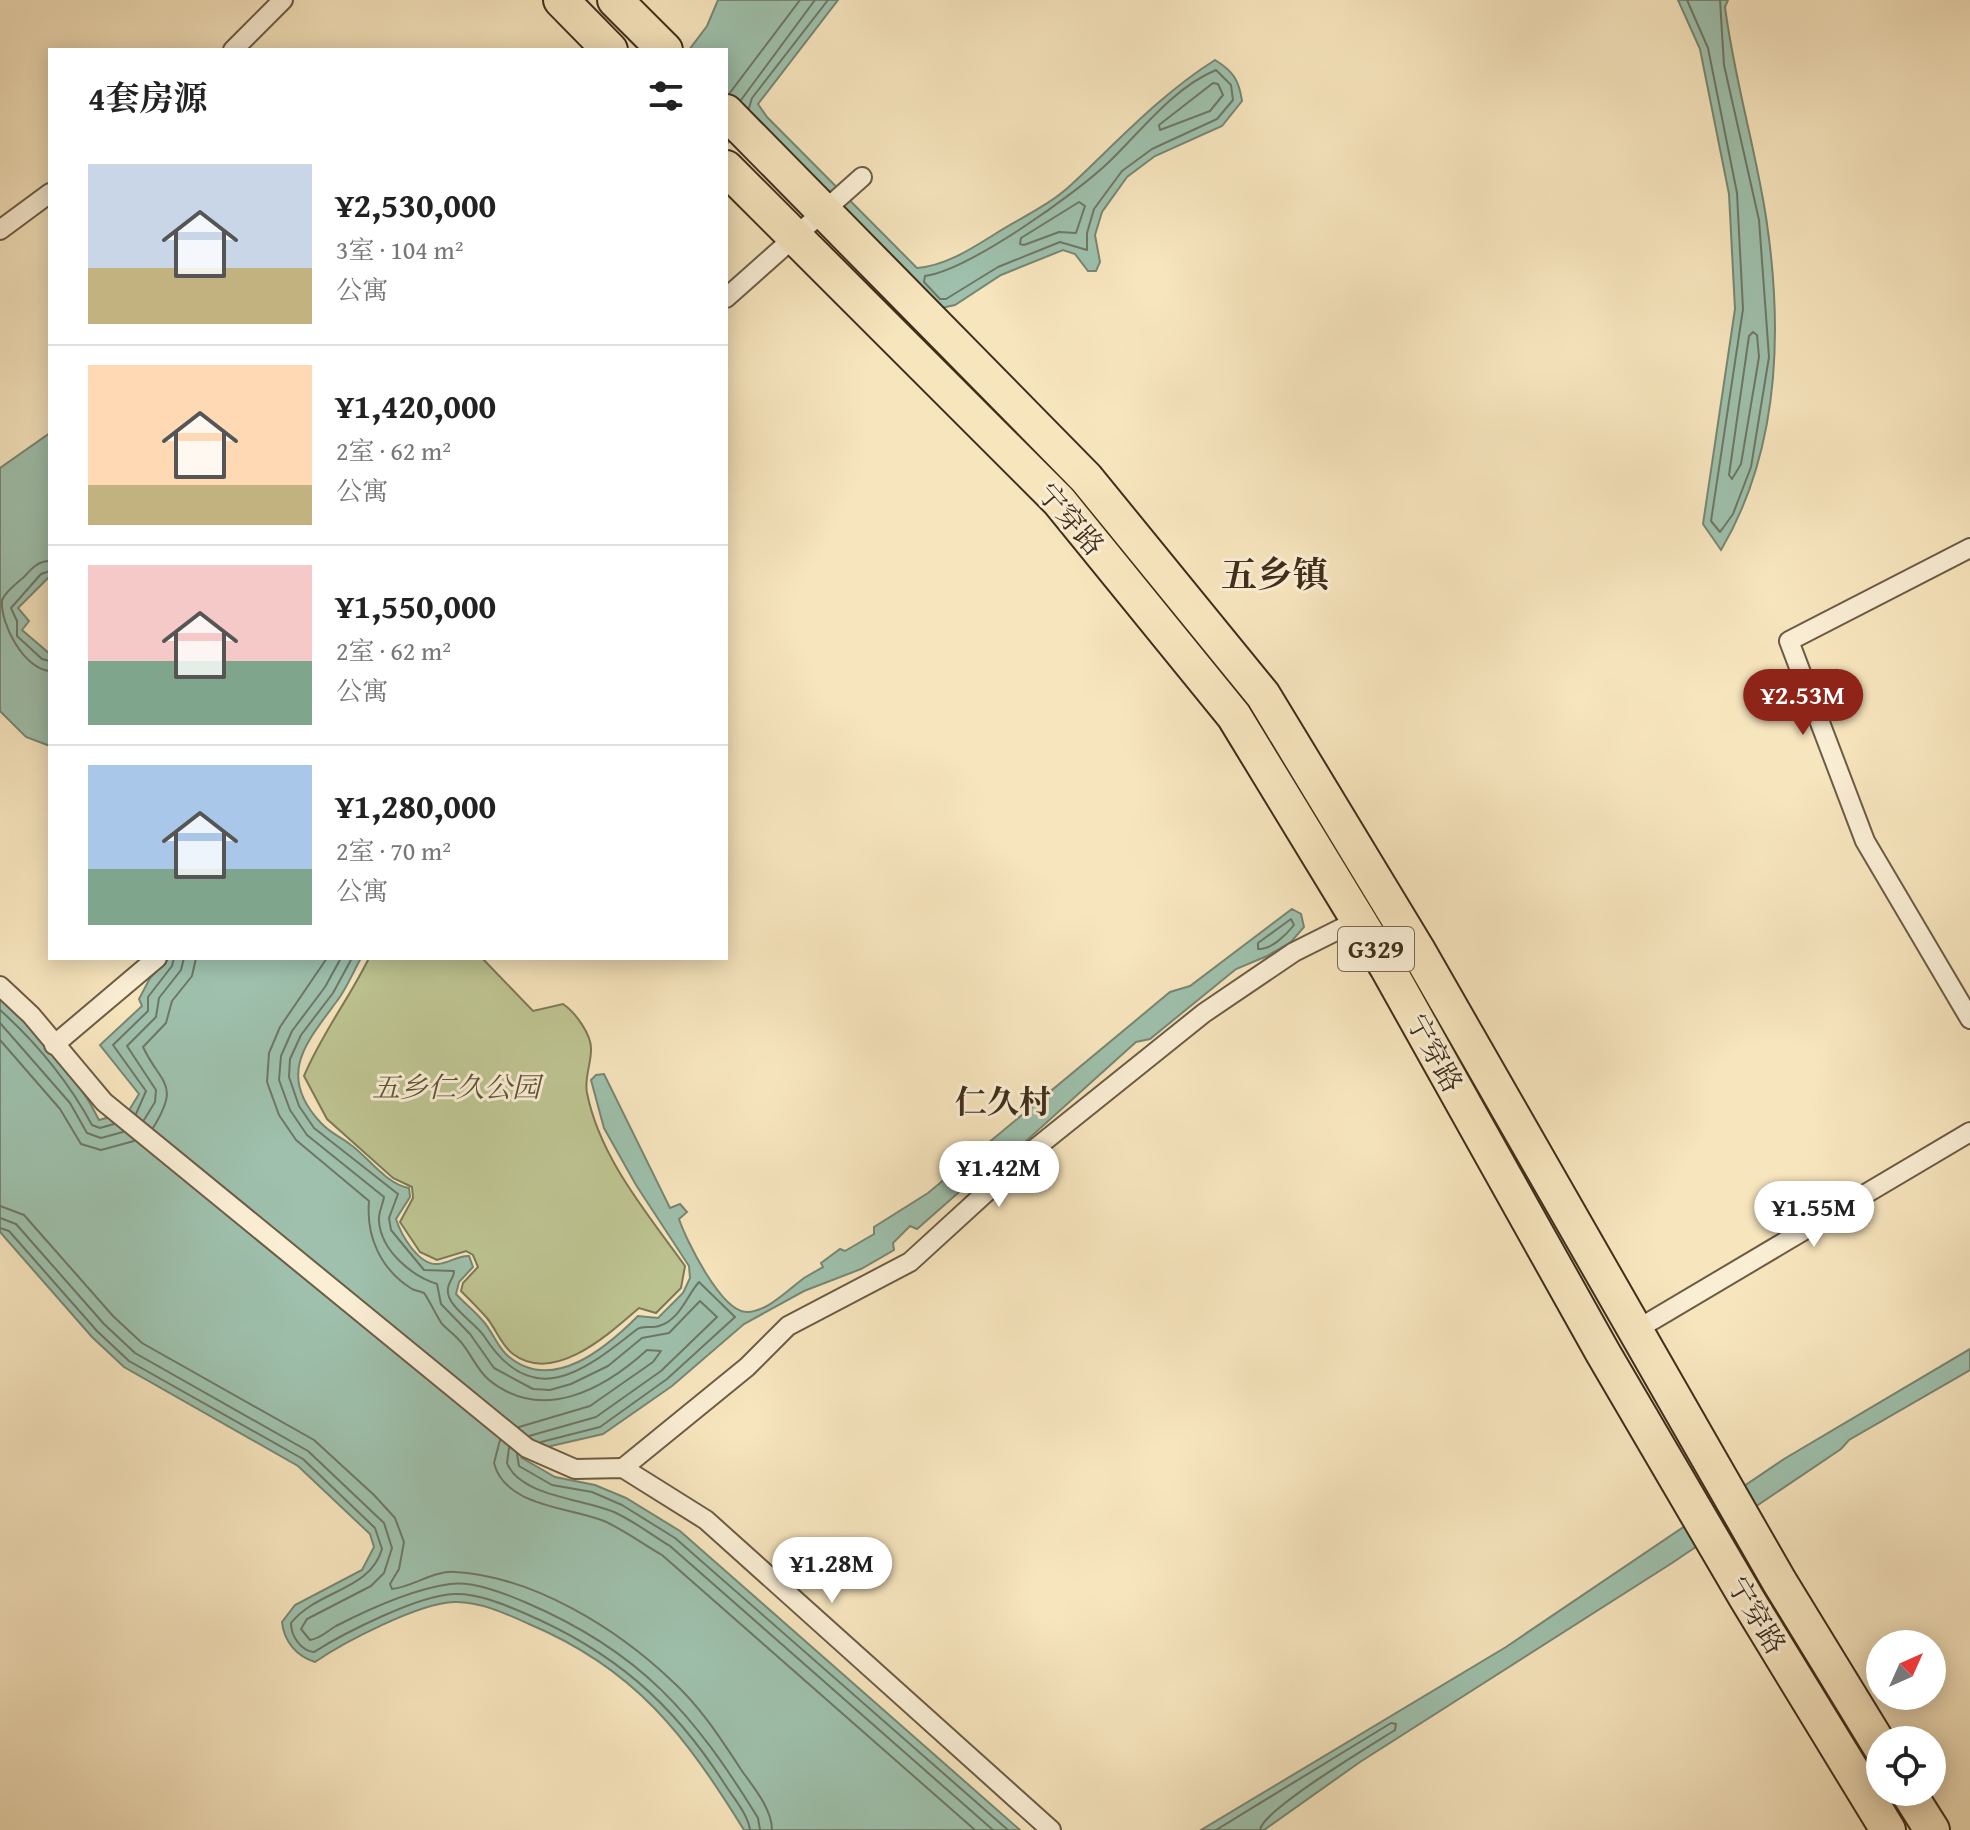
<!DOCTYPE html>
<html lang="zh">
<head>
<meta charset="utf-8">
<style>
  :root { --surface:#fff; --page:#f2f2f2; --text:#222; --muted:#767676; --line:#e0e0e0; --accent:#8f2418 }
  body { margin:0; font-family:"Gentium Book Plus","Noto Serif SC",serif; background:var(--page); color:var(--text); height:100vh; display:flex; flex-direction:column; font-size:30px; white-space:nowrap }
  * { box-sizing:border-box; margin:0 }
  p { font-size:26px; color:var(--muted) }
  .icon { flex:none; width:44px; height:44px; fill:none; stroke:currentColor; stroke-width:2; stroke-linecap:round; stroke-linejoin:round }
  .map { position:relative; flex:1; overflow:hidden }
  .side { position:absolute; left:48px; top:48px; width:680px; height:912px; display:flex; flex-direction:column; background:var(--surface); border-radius:0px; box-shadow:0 4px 20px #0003 }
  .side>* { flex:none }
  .needle { width:52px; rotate:45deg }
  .tools { position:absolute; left:1866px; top:1630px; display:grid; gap:16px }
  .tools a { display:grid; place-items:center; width:80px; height:80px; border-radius:50%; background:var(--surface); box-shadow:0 4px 20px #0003; font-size:40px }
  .price { position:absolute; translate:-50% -68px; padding:0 18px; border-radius:28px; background:#fff; color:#222; font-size:26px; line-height:52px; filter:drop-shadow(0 2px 4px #0008) }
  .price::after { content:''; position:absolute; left:50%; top:48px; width:24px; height:18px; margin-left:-12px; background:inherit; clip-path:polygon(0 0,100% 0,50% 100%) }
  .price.active { background:var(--accent); color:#fff }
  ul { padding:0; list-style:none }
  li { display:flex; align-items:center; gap:24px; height:200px; padding:0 40px }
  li+li { border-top:2px solid var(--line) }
  li span { display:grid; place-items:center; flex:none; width:224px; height:160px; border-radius:0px; color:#555 }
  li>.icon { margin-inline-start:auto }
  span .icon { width:96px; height:96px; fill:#fffc; stroke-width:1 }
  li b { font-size:34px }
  h2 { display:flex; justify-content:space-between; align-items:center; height:96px; padding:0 40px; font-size:34px }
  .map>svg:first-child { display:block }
  .green { fill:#bdc491; stroke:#7e7956; stroke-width:2 }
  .water { fill:#9ec0ac; stroke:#788672; stroke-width:2 }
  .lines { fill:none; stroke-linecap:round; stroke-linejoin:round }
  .shore { stroke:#6e7764; stroke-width:2 }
  .street-casing { stroke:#6d5c44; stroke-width:22 }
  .highway-casing { stroke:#3f2e1b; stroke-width:38 }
  .street { stroke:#faeed5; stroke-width:18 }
  .highway { stroke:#f7e5be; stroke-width:34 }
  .labels { text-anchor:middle; stroke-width:6; stroke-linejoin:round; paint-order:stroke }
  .shield { fill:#faeed5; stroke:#776853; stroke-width:2 }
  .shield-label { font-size:26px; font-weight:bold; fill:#3f2e1b }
  .street-label { font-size:28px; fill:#3f2e1b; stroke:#faeed5 }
  .park-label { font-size:28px; font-style:italic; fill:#5e5438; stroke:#faeed5 }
  .quarter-label { font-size:32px; font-weight:bold; fill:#3f2e1b; stroke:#faeed5 }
  .district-label { font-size:36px; font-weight:bold; fill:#3f2e1b; stroke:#faeed5 }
</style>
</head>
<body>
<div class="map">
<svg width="1970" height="1830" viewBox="0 0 1970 1830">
  <rect width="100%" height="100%" fill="#f7e5be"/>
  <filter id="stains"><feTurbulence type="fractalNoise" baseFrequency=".0025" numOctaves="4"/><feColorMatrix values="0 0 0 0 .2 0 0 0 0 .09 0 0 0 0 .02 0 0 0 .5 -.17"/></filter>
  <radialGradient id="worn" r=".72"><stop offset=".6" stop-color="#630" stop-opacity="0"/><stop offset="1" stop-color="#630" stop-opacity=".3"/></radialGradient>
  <path class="green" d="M369,958H482L533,1011L563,1004C575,1012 592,1035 591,1050C591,1064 584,1079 587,1093C600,1158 647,1213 685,1266L681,1288L656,1313L639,1308C609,1334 554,1385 513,1354C501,1345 496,1329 487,1318C479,1309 470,1300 461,1291L463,1283L478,1267L473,1255L466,1251L437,1260L420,1252L400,1222L413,1198L412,1187L393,1178L327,1119L304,1076C322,1033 349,999 369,958Z"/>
  <g class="water">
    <path d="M718,0H838L758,104L767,117L917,268C945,266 971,249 995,234C1020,218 1050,205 1072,184C1118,141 1161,94 1215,60C1233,71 1239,80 1242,101L1222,126L1155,156L1127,177L1102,212L1095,235L1100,262L1096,271H1088L1075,254L1063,250L1001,275L955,305L937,309L748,117L726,145V50H689L707,26Z"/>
    <path d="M1678,0H1728L1725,7C1734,78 1755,146 1766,217C1783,329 1780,450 1721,550L1703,524L1735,309L1729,194L1700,49Z"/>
    <path d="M50,433V576L18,608L29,621L22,630L50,654V746L26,737L0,711V468Z"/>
    <path d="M1292,909L1301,914L1304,927L1291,942L1267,956L1236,969L1150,1039L1136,1042L1016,1150L1000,1156L917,1229L910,1226L893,1243L894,1250L861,1269L804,1291L744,1324L672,1386L603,1434L551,1446L522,1458L555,1477L595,1485L626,1498L680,1531L1020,1830H744C685,1735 636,1669 529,1624C507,1614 479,1601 454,1602C419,1603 344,1642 315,1662C296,1656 284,1641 282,1622L295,1605L362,1570L374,1547L370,1534L298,1466L124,1367L92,1337L0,1232V999C39,1034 76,1073 99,1120L128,1112L139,1094L100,1045L142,1006L139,999L150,978L169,958H361C353,972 347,988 337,1001C306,1043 276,1075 321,1123C330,1133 341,1137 351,1145C369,1158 386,1184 409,1188L410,1197L396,1219C401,1235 419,1266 438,1264C449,1263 459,1255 469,1256L473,1267L459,1282L456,1294C465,1304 475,1311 483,1321C493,1332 497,1347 508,1356C552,1394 606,1348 638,1316L658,1318L683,1293L690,1278L689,1266L636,1185L604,1128L591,1080L596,1075L604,1074L670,1208L680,1204L687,1212L679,1219C686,1240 721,1311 746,1312C766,1313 789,1289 804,1278L823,1267L821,1263L840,1249L845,1251L874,1234V1227L928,1193L1170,992L1190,986Z"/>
    <path d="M1970,1349V1370L1849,1440L1841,1449L1672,1563L1360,1762L1264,1830H1201L1506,1647L1784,1459Z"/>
  </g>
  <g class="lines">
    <g class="shore">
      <path d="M1687,0L1708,48L1737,193L1743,309L1711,521L1720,532L1733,514L1751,467L1769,357L1759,220L1724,65L1720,0"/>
      <path d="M1216,70L1231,85L1233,100L1217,119L1152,149L1122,171L1094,209L1087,233V250L1060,242L998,267L946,299H940L924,282L925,276C969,270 1077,193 1110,161C1142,130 1173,88 1216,70Z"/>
      <path d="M1213,83L1218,84L1223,95L1210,111L1160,130L1159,125Z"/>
      <path d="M729,94L800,0"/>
      <path d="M741,100L815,0"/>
      <path d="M749,108L752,98L828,0"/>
      <path d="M1079,202L1085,206L1076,233L1059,232L1024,245L1020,244L1021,238Z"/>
      <path d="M1753,332L1757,335L1759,357L1741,464L1732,479L1729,475L1749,336Z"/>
      <path d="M50,561C38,561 32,568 24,577C17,583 6,591 2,600C0,624 24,669 50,671"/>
      <path d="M50,571L41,574L11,608L17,621V636L42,659L50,661"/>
      <path d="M1291,919L1294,925C1286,935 1271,950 1258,949V943Z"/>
      <path d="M327,958L280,1027L269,1053L267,1082L279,1115L296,1140L369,1201C366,1236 380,1269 412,1289C416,1291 420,1291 424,1293C427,1296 437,1317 442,1324C448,1330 455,1335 460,1341C471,1353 476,1369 489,1380C542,1423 603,1390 647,1350L661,1351L653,1362L590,1406L519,1427"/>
      <path d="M341,958L325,987L292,1031L281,1056L279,1080L290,1110L307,1135L384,1197C383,1204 378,1213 379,1221C381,1251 412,1276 437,1284L441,1304L470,1334L494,1368L533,1389L550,1390L571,1384L608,1366L642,1338L669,1333L700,1301L717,1317L661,1371L596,1417L529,1436"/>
      <path d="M352,958L333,993L301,1035L290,1059L289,1077L299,1106L314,1128L398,1194L389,1218L391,1230L424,1270L454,1271C454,1278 449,1281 448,1288C445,1306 475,1322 484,1336C532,1411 582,1373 636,1330C643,1324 651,1329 659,1326C680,1320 687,1295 699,1282L735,1317L667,1379L600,1427L541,1442"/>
      <path d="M0,1010C38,1044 68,1081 92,1125L100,1128L114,1124"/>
      <path d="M0,1023L70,1103L87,1133L101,1138L123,1132"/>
      <path d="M0,1040L60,1109L81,1144L101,1150L134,1141"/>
      <path d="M136,1114L146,1091L113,1045L148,1011V997L172,966L174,958"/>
      <path d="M144,1120L155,1102L156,1090L127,1046L156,1017L159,998L181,970L184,958"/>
      <path d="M153,1128C181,1083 161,1085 143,1047L166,1023L172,1001L192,976L196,958"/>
      <path d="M0,1206L24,1215L113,1316L142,1343L314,1440L374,1495L395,1518L404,1542L399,1569L390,1584L392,1589C413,1587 434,1570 456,1572C534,1577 616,1628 671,1680C700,1706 721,1739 742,1771C754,1788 772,1809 772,1830"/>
      <path d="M0,1218L16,1224L104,1324L135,1353L308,1451L384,1523L392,1548L384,1573L371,1586L307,1619L301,1629L310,1640C320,1639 327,1631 336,1626C369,1609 414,1589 450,1584C474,1581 506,1594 527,1603C641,1652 694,1714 758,1818L760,1830"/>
      <path d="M0,1228L9,1231L97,1331L129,1361L303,1459L375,1528L382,1549C370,1591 317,1590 291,1623C291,1636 301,1651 314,1652C344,1633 419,1595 454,1594C477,1593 503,1604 524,1613C613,1651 672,1702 724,1783C732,1796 748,1814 750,1830"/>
      <path d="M500,1440L494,1463C505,1507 570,1507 604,1521C624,1530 643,1544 662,1555L975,1830"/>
      <path d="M509,1448L507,1463C520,1497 587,1499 616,1513C635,1522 652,1535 670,1546L993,1830"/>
      <path d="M517,1454L519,1466L552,1485L592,1492L622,1505L675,1538L1008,1830"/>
      <path d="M1216,1830L1391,1723L1396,1724L1395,1730C1373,1744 1262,1810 1260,1830"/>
    </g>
    <g class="street-casing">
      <g id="street">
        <path d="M233,50L283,0"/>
        <path d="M0,230L50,193"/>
        <path d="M726,298L862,177"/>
        <path d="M1970,548L1789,641L1865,841L1970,1019"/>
        <path d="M0,986L31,1015L104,1102L527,1448L575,1469L623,1468L706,1520L1051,1830"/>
        <path d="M54,1045L157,958"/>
        <path d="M1636,1330L1970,1132"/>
        <path d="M623,1468L747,1367L788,1326L910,1262L1027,1155L1204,1013L1294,952L1358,920"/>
      </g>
    </g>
    <g class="highway-casing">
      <g id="highway">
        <path d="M561,0L610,50"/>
        <path d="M615,0L665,50"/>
        <path d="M726,112L1086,478L1263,695L1417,949L1779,1581L1880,1746"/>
        <path d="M726,168L1059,501L1234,716L1387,967L1603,1353L1747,1599L1888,1830"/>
        <path d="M1908,1792L1932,1830"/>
      </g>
    </g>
    <use href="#street" class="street"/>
    <use href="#highway" class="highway"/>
  </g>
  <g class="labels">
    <rect class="shield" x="1338" y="927" width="76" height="44" rx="6"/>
    <g class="shield-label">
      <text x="1376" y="958">G329</text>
    </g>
    <g class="street-label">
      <text transform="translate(1071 519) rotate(49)" y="10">宁穿路</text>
      <text transform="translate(1435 1053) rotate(61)" y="10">宁穿路</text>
      <text transform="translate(1757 1615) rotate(59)" y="10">宁穿路</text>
    </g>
    <g class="park-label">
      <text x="456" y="1097">五乡仁久公园</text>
    </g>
    <g class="quarter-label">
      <text x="1003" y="1113">仁久村</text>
    </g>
    <g class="district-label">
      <text x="1275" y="587">五乡镇</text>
    </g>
  </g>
  <rect width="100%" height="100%" filter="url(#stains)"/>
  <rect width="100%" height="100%" fill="url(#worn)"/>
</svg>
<div class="tools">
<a><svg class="needle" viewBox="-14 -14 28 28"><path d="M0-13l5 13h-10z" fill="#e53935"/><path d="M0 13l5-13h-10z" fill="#767676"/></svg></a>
<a><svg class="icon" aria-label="locate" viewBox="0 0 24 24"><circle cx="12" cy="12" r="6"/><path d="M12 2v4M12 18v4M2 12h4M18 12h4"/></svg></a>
</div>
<b class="price active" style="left:1803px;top:737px">¥2.53M</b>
<b class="price" style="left:999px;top:1209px">¥1.42M</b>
<b class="price" style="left:1814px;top:1249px">¥1.55M</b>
<b class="price" style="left:832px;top:1605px">¥1.28M</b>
<section class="side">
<h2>4套房源<svg class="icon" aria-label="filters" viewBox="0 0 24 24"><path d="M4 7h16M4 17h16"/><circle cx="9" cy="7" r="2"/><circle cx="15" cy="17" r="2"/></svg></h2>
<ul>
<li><span style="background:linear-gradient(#c9d6e8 65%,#c2b280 0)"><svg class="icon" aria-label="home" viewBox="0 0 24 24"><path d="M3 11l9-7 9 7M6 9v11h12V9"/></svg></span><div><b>¥2,530,000</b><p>3室 · 104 m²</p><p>公寓</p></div></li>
<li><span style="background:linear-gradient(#ffd9b3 75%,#c2b280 0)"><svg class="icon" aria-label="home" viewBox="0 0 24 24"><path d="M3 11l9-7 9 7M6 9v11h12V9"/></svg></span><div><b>¥1,420,000</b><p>2室 · 62 m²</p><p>公寓</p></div></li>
<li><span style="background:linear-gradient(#f6c9c9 60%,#7fa58c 0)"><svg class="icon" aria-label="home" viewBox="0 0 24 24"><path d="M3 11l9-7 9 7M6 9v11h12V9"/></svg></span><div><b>¥1,550,000</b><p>2室 · 62 m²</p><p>公寓</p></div></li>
<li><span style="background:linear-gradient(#a9c7e8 65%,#7fa58c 0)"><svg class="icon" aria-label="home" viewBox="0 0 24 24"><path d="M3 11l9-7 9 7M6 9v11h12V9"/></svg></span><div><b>¥1,280,000</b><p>2室 · 70 m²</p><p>公寓</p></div></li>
</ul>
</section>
</div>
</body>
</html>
